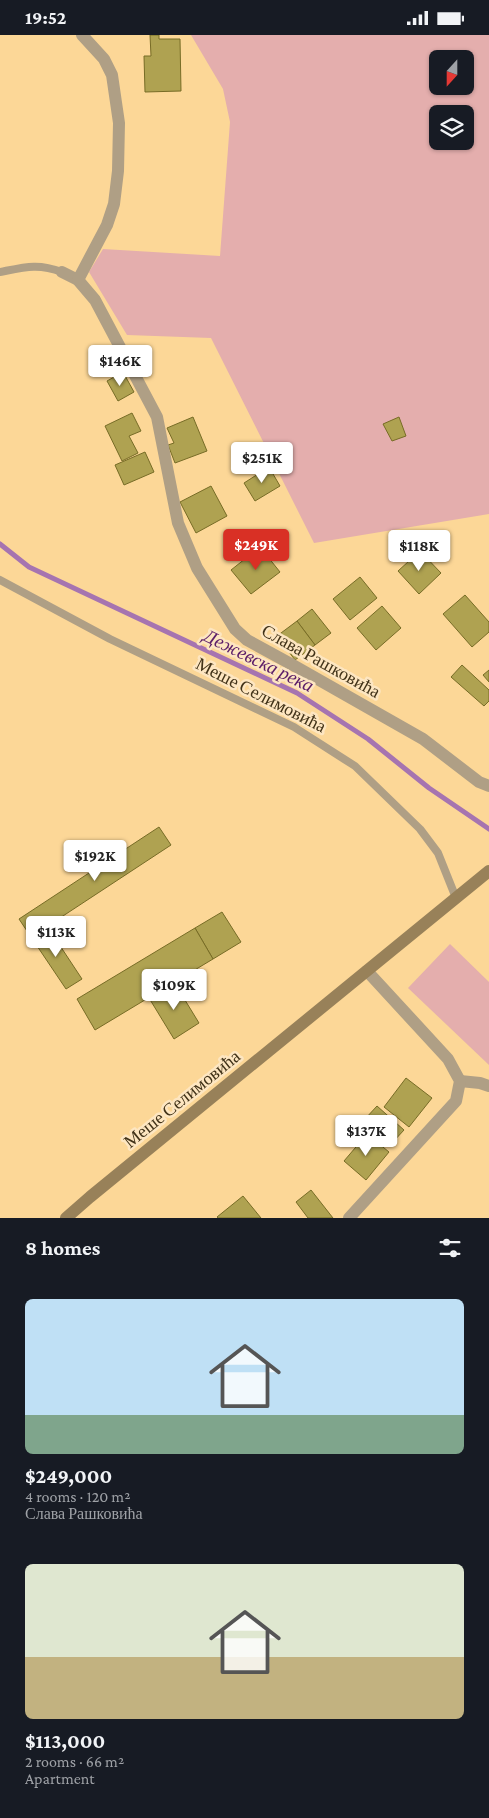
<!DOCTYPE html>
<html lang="en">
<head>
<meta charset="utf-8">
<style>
  :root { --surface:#171b24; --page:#20242c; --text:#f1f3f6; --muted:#9ea1a6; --accent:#d93025 }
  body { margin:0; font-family:"Crimson Pro",serif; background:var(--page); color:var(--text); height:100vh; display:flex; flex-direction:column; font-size:19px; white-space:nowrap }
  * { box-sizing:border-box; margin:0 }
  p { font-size:16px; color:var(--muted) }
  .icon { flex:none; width:28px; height:28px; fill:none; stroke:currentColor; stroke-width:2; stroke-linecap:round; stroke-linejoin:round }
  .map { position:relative; height:1183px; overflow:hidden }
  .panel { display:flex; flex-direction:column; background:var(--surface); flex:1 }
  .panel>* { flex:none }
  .needle { width:32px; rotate:201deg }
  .fabs { position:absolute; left:429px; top:15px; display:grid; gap:10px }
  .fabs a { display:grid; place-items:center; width:45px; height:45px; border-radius:8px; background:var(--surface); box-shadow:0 1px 4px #0004; font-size:25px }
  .price { position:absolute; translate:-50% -42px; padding:0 11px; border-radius:5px; background:#fff; color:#222; font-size:16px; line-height:32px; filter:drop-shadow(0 1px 2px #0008) }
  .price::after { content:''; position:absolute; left:50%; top:30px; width:15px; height:11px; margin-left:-8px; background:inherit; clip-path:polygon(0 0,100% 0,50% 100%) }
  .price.on { background:var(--accent); color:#fff }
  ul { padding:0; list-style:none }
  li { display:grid; align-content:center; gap:10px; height:265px; padding:0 25px }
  li span { display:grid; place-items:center; height:155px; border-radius:8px; color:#555 }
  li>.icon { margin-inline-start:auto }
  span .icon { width:90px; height:90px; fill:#fffc; stroke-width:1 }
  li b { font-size:21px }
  h2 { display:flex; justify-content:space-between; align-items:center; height:60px; padding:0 25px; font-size:21px }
  .status { display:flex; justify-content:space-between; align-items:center; height:35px; padding:0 25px; background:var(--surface); direction:ltr }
  .status svg { height:14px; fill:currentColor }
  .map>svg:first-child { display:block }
  .green { fill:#e4aead; fill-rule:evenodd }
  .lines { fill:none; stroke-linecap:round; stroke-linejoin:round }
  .stream { stroke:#a674b0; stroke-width:5 }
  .building { fill:#afa251; stroke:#776c26 }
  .service { stroke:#af9f85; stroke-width:8 }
  .minor { stroke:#af9f85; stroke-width:12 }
  .secondary { stroke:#988159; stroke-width:12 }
  .labels { text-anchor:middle; stroke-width:5; stroke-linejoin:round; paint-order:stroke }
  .street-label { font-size:18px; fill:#413218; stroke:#fde6c1 }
  .water-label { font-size:19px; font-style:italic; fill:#5c1e68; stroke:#fde6c1 }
</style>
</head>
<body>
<div class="status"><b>19:52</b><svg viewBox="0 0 49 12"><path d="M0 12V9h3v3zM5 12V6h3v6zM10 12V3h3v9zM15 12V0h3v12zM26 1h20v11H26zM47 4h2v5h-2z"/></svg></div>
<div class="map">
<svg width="489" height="1183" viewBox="0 0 489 1183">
  <rect width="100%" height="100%" fill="#fcd797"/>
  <g class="green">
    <path d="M191,0H489V479L314,508L211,303L127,300L89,237L103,214L220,221L230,87L223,54ZM438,24H465V51H438ZM438,79H465V106H438Z"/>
    <path d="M450,909L489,947V1030L408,953Z"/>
  </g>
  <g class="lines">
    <path class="stream" d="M0,509L29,532L297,658L368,704L429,753L489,794"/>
  </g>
  <g class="building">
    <path d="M150,0H159V4H180L181,56L145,57L144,21H151Z"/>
    <path d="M123,337L134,357L118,366L107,346Z"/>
    <path d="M132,378L141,396L129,401L138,418L122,426L105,391Z"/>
    <path d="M193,382L207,416L175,428L168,410L174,408L167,393Z"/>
    <path d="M399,382L406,401L392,406L383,389Z"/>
    <path d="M145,417L154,437L124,450L115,430Z"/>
    <path d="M269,432L280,451L255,466L244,448Z"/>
    <path d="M211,451L227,481L196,498L180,467Z"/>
    <path d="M260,512L280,537L251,559L231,535Z"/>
    <path d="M420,516L441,538L419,559L398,536Z"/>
    <path d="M360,542L377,563L350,585L333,564Z"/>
    <path d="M465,560L489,587V597L472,612L443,579Z"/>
    <path d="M382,571L401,593L376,615L357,593Z"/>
    <path d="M312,574L331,598L315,610L297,586Z"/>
    <path d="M297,586L315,610L295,625L277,601Z"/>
    <path d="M462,630L489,655V666L484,671L451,642Z"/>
    <path d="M489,635V647L483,640Z"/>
    <path d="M159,792L171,810L31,902L19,884Z"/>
    <path d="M222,877L241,907L213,924L195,893Z"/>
    <path d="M47,891L82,944L66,954L31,902Z"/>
    <path d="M195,893L213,924L95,995L77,964Z"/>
    <path d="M174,947L199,988L174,1004L149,963Z"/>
    <path d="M406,1043L432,1063L409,1092L384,1072Z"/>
    <path d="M377,1071L404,1095L392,1108L365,1084Z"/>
    <path d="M367,1099L389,1117L366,1145L344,1126Z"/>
    <path d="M311,1155L333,1183H308L296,1167Z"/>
    <path d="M243,1161L261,1183H218L217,1182Z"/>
  </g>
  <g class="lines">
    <g class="service">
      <path d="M0,237C25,232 38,228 62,237"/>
      <path d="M0,545L110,604L294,692L355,731L420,794L438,818L456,863"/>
    </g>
    <g class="minor">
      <path d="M62,237L78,245L95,265L157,382L178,488L197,533L235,594L247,605L291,629L423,704L479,747L489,751"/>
      <path d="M78,245L107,190L114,169L118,136L119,88L112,40L104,24L82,0"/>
      <path d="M460,1046L480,1048L489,1051"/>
      <path d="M349,1183L456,1066L460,1046L448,1024L367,936"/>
    </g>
    <path class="secondary" d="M66,1183L90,1162L489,836"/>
  </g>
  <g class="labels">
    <g class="street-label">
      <text transform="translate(321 626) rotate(29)" y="6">Слава Рашковића</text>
      <text transform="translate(261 660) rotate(27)" y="6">Меше Селимовића</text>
      <text transform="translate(182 1064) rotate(-39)" y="6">Меше Селимовића</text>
    </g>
    <g class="water-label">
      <text transform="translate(259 625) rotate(26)" y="7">Дежевска река</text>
    </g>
  </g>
</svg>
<div class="fabs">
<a><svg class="needle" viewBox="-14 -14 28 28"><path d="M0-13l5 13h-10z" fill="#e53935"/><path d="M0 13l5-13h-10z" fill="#9ea1a6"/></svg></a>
<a><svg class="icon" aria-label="layers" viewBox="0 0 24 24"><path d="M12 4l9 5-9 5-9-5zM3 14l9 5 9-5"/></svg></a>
</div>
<b class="price" style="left:120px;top:352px">$146K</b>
<b class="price" style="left:262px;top:449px">$251K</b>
<b class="price on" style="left:256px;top:536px">$249K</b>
<b class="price" style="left:419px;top:537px">$118K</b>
<b class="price" style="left:95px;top:847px">$192K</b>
<b class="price" style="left:56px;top:923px">$113K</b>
<b class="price" style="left:174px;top:976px">$109K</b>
<b class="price" style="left:366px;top:1122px">$137K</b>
</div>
<section class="panel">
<h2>8 homes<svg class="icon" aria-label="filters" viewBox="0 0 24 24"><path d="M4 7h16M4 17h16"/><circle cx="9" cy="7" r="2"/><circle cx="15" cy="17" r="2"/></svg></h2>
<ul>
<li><span style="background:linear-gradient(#bfe0f5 75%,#7fa58c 0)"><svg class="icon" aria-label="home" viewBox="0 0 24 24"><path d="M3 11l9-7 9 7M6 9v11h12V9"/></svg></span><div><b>$249,000</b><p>4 rooms · 120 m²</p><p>Слава Рашковића</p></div></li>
<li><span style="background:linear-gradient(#dfe7d0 60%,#c2b280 0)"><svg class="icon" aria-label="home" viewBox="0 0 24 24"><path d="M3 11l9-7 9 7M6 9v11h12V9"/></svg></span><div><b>$113,000</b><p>2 rooms · 66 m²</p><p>Apartment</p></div></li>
</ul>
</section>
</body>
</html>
